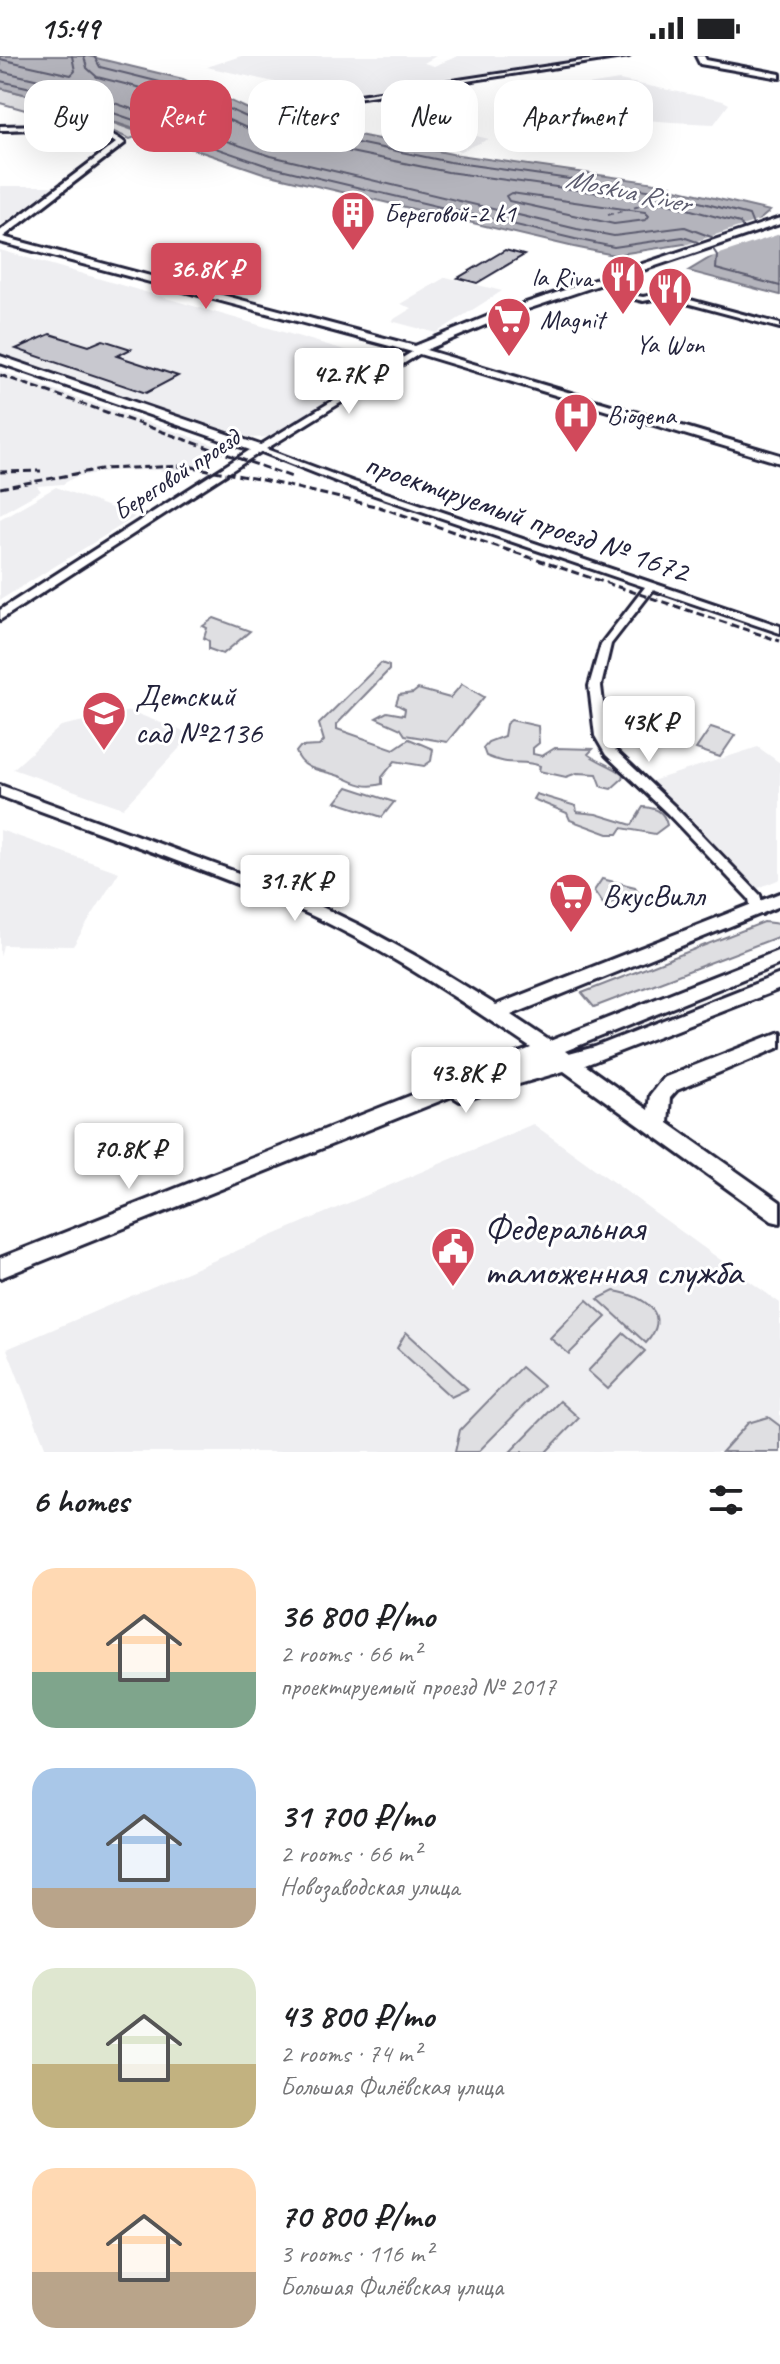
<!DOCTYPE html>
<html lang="en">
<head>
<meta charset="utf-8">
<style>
  :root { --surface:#fff; --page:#f6f6f6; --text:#202124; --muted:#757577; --accent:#d1495b }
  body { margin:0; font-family:Caveat,sans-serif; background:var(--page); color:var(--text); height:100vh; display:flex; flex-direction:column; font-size:30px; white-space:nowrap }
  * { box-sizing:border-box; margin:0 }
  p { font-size:26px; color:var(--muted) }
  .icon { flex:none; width:44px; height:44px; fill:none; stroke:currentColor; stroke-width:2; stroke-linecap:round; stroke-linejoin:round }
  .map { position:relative; height:1396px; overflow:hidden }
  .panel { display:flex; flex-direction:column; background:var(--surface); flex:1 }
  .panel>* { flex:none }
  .guide { position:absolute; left:24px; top:24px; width:732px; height:72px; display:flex; gap:16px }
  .price { position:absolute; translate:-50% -68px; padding:0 18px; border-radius:8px; background:#fff; color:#222; font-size:26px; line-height:52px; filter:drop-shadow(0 2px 4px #0008) }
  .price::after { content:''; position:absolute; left:50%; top:48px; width:24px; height:18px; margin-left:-12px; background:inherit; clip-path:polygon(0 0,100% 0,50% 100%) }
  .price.on { background:var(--accent); color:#fff }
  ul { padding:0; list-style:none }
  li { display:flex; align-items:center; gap:24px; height:200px; padding:0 32px }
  li span { display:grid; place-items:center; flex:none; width:224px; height:160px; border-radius:24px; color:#555 }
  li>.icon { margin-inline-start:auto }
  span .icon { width:96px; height:96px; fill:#fffc; stroke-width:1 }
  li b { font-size:34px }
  h2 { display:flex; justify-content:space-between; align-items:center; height:96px; padding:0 32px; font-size:34px }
  .pill { padding:0 28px; border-radius:24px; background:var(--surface); box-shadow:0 8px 32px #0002; font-size:28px; line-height:72px }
  .pill.on { background:var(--accent); color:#fff }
  .status { display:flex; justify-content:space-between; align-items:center; height:56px; padding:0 40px; background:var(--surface); direction:ltr }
  .status svg { height:22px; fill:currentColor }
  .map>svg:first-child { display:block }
  .built { fill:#eeeef1 }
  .green { fill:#dfdfe2; stroke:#80808e; stroke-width:2 }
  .water { fill:#b4b4bc; stroke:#7a7a88; stroke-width:2 }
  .pier { fill:#fff }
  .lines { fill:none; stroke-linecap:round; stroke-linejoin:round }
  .shore { stroke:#5c5c6f; stroke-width:2 }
  .ferry { stroke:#5c5c6f; stroke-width:2; stroke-dasharray:5 4; stroke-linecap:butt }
  .building { fill:#c8c8cf; stroke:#22223b; stroke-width:2 }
  .street-casing { stroke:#22223b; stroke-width:6 }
  .secondary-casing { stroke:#22223b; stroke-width:6 }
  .street { fill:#fff; fill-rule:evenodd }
  .secondary { fill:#fff; fill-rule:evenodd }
  .rail { stroke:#22223b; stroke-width:3; stroke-dasharray:8 4; stroke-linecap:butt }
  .labels { text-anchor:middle; stroke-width:6; stroke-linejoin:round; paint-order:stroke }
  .far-poi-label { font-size:26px; fill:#22223b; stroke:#fff; text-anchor:start }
  .far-street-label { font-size:26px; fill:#22223b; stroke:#fff }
  .far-water-label { font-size:28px; font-style:italic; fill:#5c5c6f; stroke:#fff }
  .street-label { font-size:32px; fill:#22223b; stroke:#fff }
  .poi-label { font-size:32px; fill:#22223b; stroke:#fff; text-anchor:start }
  .near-poi-label { font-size:38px; fill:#22223b; stroke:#fff; text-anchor:start }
</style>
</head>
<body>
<div class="status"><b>15:49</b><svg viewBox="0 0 49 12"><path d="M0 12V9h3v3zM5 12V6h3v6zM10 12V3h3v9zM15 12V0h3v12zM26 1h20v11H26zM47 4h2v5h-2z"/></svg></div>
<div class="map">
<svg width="780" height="1396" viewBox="0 0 780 1396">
  <rect width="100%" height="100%" fill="#fff"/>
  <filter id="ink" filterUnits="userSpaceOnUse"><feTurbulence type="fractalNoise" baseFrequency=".0125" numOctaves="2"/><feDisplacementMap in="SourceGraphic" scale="16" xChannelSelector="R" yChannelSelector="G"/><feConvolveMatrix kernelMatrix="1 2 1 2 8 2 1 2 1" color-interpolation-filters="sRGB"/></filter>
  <g filter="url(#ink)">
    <g class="built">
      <path d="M241,0H436L424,7L434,10L458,0H602L331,39L207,11Z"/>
      <path d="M619,24L723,45L729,48L714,68L672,66L646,64L546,41L555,34Z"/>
      <path d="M418,66L489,83L461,95L388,77Z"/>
      <path d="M0,130H54L0,170Z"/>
      <path d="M0,194L390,307L268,381L251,382L0,299Z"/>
      <path d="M446,221L502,235L436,277L391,265L412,252L400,248Z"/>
      <path d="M0,315L226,393L196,412L174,419L159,414L109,415L75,421L63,428L37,430L41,435L0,458Z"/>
      <path d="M56,431L135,461L0,544V463Z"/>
      <path d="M130,655L192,679L123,752L13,713L61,670Z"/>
      <path d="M758,691L780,707V823L756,833L652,725Z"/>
      <path d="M0,774L119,816L73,890L3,889L0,901Z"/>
      <path d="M533,1068L780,1247V1396H47L7,1293Z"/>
    </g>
    <g class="green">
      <path d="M0,32L55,46L144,78L130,83L112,75L56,71L36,57L0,47Z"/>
      <path d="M214,562L250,575L223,598L209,593V585L204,582L207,572L203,570Z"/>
      <path d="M381,607L389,610V614L337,668V673L394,693L409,683L433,693L431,705L424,710L395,705L382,721V728C360,734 352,723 333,718C318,714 302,713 296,696L300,691L319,690L324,685L319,668Z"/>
      <path d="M462,628L484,641L447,686L405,679L401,673L376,662L387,656L404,659L405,653L396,648L399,639L413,637L418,633L450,642Z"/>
      <path d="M511,664L538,670L539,687L533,692V698L542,700L555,692L593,693L588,698C592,703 613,710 623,718L622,723L611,733L602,731L597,718L577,717L566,721L539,715L540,710C522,703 510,711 486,700L483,692L488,686L504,680L506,668Z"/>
      <path d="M711,671L735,679L720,701L696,693Z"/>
      <path d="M348,731L394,746L382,761L336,746Z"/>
      <path d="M536,738L576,750L577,756L596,758L632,769L643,751C656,752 664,755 667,769L655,778L622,772L618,778H608L570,764L567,757L533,743Z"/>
      <path d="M602,823L635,831L639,837L604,849L594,835Z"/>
      <path d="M764,866L780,868V880L594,951L582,937Z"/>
      <path d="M614,1235C643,1240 673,1257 646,1287L598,1243Z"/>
      <path d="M587,1244L606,1261L569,1298L550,1282Z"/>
      <path d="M406,1276L468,1333L451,1341L397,1292Z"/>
      <path d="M624,1277L645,1295L608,1333L588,1315Z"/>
      <path d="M521,1311L543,1330L478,1396H455L460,1374Z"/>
      <path d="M560,1345L579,1362L546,1396H510Z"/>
      <path d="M768,1361L780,1370V1396H722L748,1367Z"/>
    </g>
    <path class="water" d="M0,0H88L183,23L261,59L452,98L670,129L667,131L770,155L758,165L780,172V239L688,215L711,201L684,188L614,199L574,191L266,118L55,46L0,32Z"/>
    <path class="pier" d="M769,161L766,163L780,167V178L690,208L702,201L683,193L667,195Z"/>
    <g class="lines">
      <g class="shore">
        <path d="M84,0L87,12L97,21L177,41L258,77L448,116L657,145L740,167L743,172"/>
        <path d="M94,0L100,11L180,31L260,67L450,106L661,136L749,159L753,169"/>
        <path d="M0,3L71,19L75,15L72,0"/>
        <path d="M0,15L61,29L271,100L577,173L614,180L685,171L714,182"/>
        <path d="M0,25L58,38L268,110L575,183L614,191L683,181L700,187"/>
        <path d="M511,137L645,156L649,160L646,164L614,168L509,145L506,140Z"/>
        <path d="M713,193L717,199L716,213L780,230"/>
      </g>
      <path class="ferry" d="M608,159L668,142"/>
    </g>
    <g class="building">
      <path d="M505,194L524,199L477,227L458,222Z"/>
      <path d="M50,278L89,290L103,284L131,293L117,300L178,320L146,337L16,293Z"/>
    </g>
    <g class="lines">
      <g class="street-casing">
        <g id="street">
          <path d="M615,0H629L343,44L340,42Z"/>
          <path d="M664,237L780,268V272L664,241L643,245L623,240L627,238L643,241Z"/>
          <path d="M417,293L424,295L266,393L354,426L780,570V577L653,534L611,588L601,630L607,680L615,694L675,751L760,839L764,855L762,858H752L749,843L667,757L606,699L595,680L589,630L601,588L645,531L348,430L254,393Z"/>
        </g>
      </g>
      <g class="secondary-casing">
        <g id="secondary">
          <path d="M696,0H704L706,4L780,18V22L700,8Z"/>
          <path d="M46,69C72,70 104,69 125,87L3,181L415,290L496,257L780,162V168L504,261L426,294L780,399V407L416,297L0,186V175L116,87C88,67 33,74 0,74V70Z"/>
          <path d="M0,300L263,390L265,393L0,564V554L250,394L0,307Z"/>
          <path d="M0,729L293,837L359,869L423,904L496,949L780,837V850L511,959L550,985L780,894V908L565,995L569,998L595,991L780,918V933L585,1009L648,1054L650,1039L663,1022L780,976V991L677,1034L670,1042L668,1067L780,1146V1167L772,1165L564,1015L460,1045L452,1040L0,1222V1202L531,992C451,938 369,882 279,845C188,807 93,775 0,740Z"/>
        </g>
      </g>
      <use href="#street" class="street"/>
      <use href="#secondary" class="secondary"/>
      <g class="rail">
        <path d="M0,319L292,421"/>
        <path d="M0,416L41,415"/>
        <path d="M0,432L101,413L187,410L258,423L379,451L780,585"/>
      </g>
    </g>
  </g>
  <defs>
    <g id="building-pin" transform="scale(2.3)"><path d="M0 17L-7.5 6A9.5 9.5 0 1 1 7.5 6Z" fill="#d1495b" stroke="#fff"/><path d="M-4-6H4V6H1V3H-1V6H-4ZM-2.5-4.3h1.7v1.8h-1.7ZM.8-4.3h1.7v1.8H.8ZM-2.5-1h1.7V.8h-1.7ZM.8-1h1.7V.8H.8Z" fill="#fff"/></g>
    <g id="restaurant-pin" transform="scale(2.3)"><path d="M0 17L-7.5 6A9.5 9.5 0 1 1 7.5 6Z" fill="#d1495b" stroke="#fff"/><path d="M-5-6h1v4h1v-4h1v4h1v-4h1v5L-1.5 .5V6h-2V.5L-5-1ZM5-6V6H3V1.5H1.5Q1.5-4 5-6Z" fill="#fff"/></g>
    <g id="supermarket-pin" transform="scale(2.3)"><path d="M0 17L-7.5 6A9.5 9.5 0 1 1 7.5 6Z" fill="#d1495b" stroke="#fff"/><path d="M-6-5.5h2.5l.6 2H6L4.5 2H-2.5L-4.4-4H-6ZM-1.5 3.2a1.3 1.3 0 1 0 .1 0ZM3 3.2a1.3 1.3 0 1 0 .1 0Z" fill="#fff"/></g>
    <g id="hospital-pin" transform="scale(2.3)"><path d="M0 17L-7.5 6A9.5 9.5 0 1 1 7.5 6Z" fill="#d1495b" stroke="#fff"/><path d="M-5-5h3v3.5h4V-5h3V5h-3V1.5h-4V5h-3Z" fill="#fff"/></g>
    <g id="school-pin" transform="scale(2.3)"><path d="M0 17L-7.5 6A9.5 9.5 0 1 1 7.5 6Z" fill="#d1495b" stroke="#fff"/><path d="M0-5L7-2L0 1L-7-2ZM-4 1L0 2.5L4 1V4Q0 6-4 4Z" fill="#fff"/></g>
    <g id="civic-pin" transform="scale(2.3)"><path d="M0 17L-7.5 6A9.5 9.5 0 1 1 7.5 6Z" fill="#d1495b" stroke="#fff"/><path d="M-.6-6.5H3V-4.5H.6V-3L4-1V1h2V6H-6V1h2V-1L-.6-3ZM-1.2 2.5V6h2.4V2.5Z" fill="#fff"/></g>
  </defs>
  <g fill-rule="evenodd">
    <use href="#building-pin" x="353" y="157"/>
    <use href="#restaurant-pin" x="623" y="221"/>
    <use href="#restaurant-pin" x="670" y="233"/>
    <use href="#supermarket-pin" x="509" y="263"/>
    <use href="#hospital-pin" x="576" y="359"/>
    <use href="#school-pin" x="104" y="657"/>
    <use href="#supermarket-pin" x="571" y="839"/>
    <use href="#civic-pin" x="453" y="1193"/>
  </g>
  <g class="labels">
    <g class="far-poi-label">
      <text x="384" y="166">Береговой-2 k1</text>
      <text x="592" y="230" text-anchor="end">la Riva</text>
      <text x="540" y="272">Magnit</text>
      <text x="670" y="297" text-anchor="middle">Ya Won</text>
      <text x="607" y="368">Biogena</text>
    </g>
    <g class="far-street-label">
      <text transform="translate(176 418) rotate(-33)" y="9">Береговой проезд</text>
    </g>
    <g class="far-water-label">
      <text transform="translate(628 134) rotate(12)" y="10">Moskva River</text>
    </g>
    <g class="street-label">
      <text transform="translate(527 461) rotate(19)" y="11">проектируемый проезд № 1672</text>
    </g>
    <g class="poi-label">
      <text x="135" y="650">Детский<tspan x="135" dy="37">сад №2136</tspan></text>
      <text x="602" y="850">ВкусВилл</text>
    </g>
    <g class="near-poi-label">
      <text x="484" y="1184">Федеральная<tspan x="484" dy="44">таможенная служба</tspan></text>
    </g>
  </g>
</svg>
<b class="price on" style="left:206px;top:255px">36.8K ₽</b>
<b class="price" style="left:349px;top:360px">42.7K ₽</b>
<b class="price" style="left:649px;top:708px">43K ₽</b>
<b class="price" style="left:295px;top:867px">31.7K ₽</b>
<b class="price" style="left:466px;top:1059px">43.8K ₽</b>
<b class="price" style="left:129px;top:1135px">70.8K ₽</b>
<div class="guide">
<a class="pill">Buy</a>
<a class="pill on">Rent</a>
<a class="pill">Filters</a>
<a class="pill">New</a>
<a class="pill">Apartment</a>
</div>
</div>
<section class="panel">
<h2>6 homes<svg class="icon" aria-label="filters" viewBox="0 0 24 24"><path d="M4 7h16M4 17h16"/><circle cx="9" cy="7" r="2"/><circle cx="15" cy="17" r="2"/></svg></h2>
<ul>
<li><span style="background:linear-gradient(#ffd9b3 65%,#7fa58c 0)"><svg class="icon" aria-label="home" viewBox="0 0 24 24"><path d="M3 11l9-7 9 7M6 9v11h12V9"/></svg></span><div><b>36 800 ₽/mo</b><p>2 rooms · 66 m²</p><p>проектируемый проезд № 2017</p></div></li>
<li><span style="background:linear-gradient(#a9c7e8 75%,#b9a48a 0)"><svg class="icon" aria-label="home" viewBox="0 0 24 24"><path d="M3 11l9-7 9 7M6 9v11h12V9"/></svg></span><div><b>31 700 ₽/mo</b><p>2 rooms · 66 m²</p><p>Новозаводская улица</p></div></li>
<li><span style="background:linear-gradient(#dfe7d0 60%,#c2b280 0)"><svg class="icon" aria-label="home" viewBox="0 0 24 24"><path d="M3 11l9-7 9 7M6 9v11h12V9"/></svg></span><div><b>43 800 ₽/mo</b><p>2 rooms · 74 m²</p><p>Большая Филёвская улица</p></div></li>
<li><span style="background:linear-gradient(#ffd9b3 65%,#b9a48a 0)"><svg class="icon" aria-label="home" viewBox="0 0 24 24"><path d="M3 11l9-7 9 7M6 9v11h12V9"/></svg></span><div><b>70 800 ₽/mo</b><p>3 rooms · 116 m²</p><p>Большая Филёвская улица</p></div></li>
</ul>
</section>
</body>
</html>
